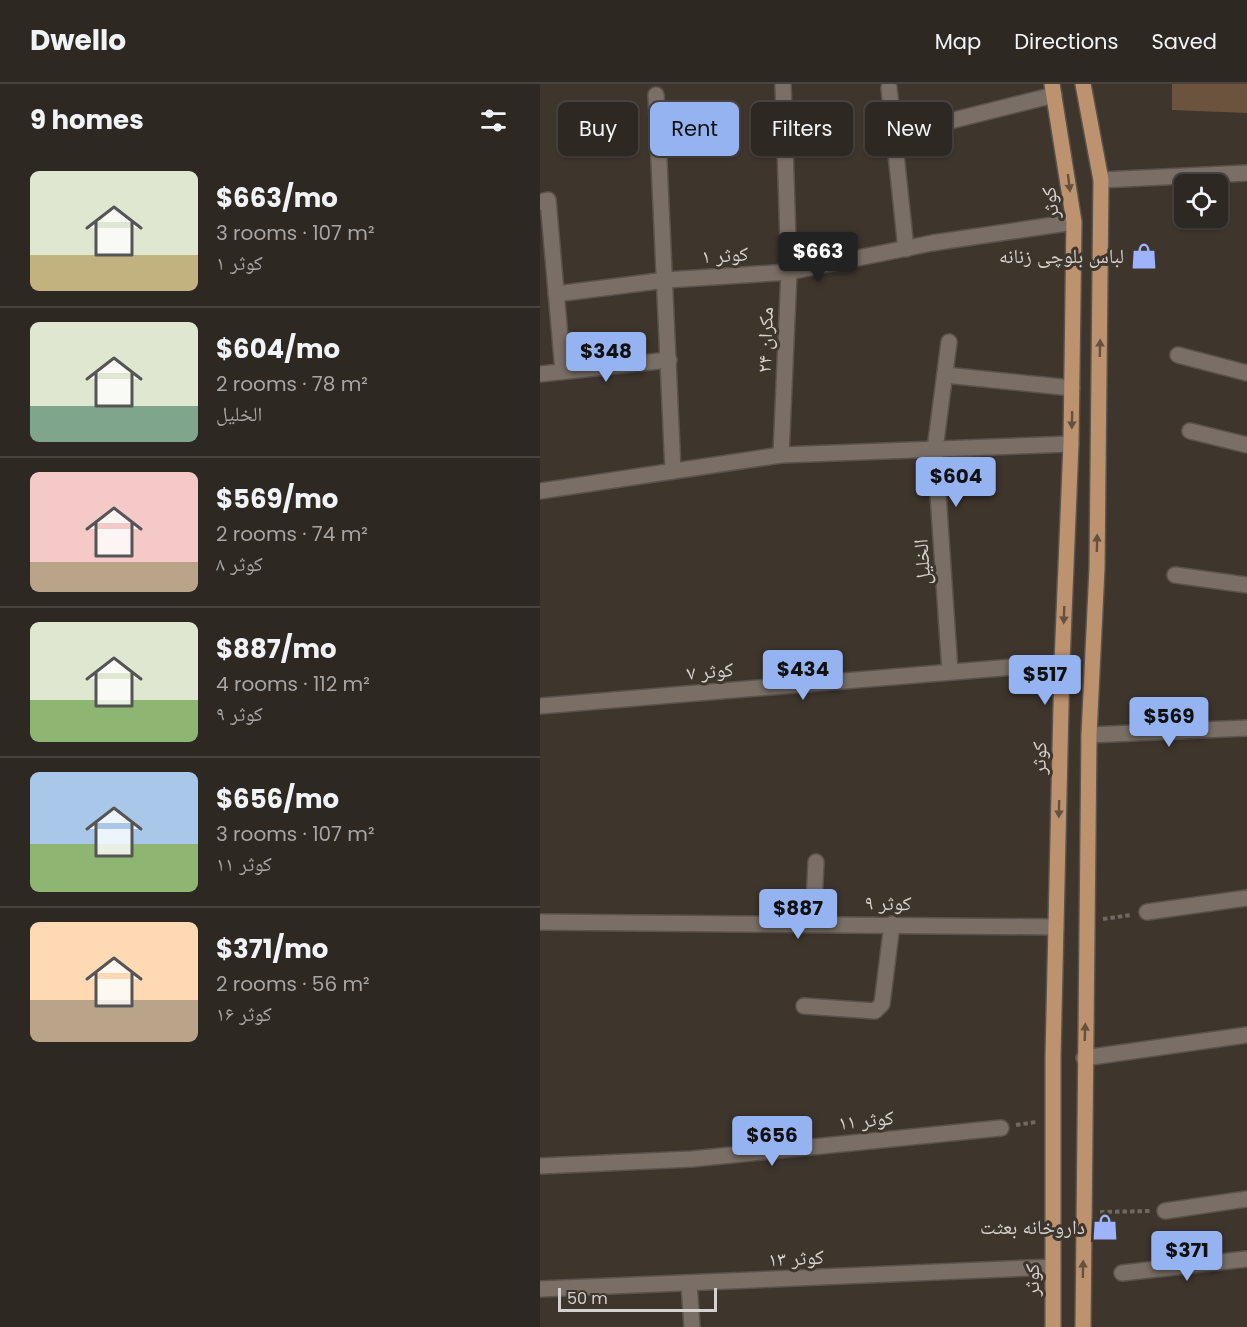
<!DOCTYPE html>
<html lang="en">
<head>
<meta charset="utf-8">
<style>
  :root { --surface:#2e2822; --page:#36302a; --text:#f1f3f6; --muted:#a7a6a5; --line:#494440; --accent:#95b2f1 }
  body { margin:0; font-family:Poppins,"Noto Naskh Arabic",sans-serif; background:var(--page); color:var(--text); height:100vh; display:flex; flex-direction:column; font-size:22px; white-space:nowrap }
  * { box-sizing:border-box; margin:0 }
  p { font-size:20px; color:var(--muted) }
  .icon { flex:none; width:33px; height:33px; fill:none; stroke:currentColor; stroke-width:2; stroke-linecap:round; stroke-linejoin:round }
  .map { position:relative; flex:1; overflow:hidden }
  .sheet { display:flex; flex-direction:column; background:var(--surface); width:540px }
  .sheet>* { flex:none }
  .top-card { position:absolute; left:18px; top:18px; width:570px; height:54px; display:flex; gap:12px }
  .buttons { position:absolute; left:634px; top:90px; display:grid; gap:12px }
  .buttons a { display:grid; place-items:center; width:54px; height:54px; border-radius:9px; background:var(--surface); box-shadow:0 2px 4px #0004,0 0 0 2px var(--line); font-size:30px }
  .scale { position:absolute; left:18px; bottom:15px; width:159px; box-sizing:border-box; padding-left:6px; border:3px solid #d7d1cd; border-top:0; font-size:16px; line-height:21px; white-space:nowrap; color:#d7d1cd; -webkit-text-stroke:4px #3e352d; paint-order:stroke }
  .price { position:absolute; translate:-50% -51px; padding:0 14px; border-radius:6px; background:var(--accent); color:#111; font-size:20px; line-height:39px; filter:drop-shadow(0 2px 3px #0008) }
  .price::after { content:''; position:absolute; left:50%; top:36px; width:18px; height:14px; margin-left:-9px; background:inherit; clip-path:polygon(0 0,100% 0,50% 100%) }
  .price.selected { background:#222; color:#fff }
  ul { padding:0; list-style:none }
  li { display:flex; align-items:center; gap:18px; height:150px; padding:0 30px }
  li+li { border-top:2px solid var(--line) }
  li span { display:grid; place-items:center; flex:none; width:168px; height:120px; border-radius:9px; color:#555 }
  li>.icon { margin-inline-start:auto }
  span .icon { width:72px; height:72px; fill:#fffc; stroke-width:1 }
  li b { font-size:26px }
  h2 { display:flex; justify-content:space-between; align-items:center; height:72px; padding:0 30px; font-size:26px }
  .chip { padding:0 21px; border-radius:9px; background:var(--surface); box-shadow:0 2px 4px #0004,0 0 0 2px var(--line); font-size:21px; line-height:54px }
  .chip.selected { background:var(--accent); color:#111 }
  header { display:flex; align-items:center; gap:36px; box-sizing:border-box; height:84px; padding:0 30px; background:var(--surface); border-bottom:2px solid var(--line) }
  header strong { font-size:28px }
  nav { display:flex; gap:33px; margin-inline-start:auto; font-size:21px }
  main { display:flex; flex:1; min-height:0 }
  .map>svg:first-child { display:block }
  .green { fill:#6c533e }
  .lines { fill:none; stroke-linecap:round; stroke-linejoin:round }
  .minor-casing { stroke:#5a524c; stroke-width:18 }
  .major-casing { stroke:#5a524c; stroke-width:18 }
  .path { stroke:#706862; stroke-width:4; stroke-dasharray:4.5 3; stroke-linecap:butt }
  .minor { stroke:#796f66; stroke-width:15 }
  .major { stroke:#bd926e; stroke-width:15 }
  .oneway { fill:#645140 }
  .labels { text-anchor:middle; stroke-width:6; stroke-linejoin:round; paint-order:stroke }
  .street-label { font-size:20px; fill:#d7d1cd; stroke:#3e352d }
  .poi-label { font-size:20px; fill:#d7d1cd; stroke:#3e352d; text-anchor:end }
</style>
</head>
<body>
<header>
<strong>Dwello</strong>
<nav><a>Map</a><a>Directions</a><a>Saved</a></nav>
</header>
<main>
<section class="sheet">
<h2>9 homes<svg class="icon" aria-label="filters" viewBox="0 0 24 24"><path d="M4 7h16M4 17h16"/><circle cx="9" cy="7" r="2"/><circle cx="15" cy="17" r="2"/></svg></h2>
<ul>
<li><span style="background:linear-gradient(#dfe7d0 70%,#c2b280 0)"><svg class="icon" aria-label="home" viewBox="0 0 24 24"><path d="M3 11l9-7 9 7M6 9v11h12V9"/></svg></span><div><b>$663/mo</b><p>3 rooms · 107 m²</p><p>کوثر ۱</p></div></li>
<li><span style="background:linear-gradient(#dfe7d0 70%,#7fa58c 0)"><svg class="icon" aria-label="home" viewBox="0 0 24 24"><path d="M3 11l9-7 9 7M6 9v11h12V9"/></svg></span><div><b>$604/mo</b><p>2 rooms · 78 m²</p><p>الخلیل</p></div></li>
<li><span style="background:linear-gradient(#f6c9c9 75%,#b9a48a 0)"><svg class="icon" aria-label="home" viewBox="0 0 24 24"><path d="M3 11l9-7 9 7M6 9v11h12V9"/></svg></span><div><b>$569/mo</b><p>2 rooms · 74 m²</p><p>کوثر ۸</p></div></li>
<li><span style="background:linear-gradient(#dfe7d0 65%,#8fb573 0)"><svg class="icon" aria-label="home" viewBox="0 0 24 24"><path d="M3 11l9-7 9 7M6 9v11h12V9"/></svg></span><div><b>$887/mo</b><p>4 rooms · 112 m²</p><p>کوثر ۹</p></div></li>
<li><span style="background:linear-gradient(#a9c7e8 60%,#8fb573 0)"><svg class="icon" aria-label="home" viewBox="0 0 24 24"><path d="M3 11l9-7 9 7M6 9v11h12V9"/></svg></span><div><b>$656/mo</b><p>3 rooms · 107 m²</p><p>کوثر ۱۱</p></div></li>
<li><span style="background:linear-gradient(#ffd9b3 65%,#b9a48a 0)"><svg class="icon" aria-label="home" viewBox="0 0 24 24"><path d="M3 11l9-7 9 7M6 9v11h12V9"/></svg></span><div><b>$371/mo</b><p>2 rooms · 56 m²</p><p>کوثر ۱۶</p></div></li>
</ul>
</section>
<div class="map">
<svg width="707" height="1243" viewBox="0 0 707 1243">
  <rect width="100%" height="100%" fill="#3e352d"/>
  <path class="green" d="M632,0H707V29L632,26Z"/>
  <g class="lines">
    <g class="minor-casing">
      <g id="minor">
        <path d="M349,4L366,165"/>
        <path d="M116,11L133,387"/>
        <path d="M354,51L514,11"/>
        <path d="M561,96L707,89"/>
        <path d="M0,118L8,116L23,287"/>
        <path d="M16,210L126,196L249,188L392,159L534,138"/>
        <path d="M409,258L395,365L410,588"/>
        <path d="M638,271L707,289"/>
        <path d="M0,290L129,276"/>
        <path d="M405,291L532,304"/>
        <path d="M650,347L707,361"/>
        <path d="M241,371L249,188L243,0"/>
        <path d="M0,407L241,371L531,360"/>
        <path d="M635,491L707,501"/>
        <path d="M0,622L522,579"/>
        <path d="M549,651L707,644"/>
        <path d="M607,828L707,814"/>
        <path d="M0,838L516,843"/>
        <path d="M273,839L276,778"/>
        <path d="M264,922L335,927L342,920L352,840"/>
        <path d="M544,974L707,951"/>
        <path d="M0,1082L152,1075L461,1044"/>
        <path d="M625,1127L707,1115"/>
        <path d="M582,1189L707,1175"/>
        <path d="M149,1200L152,1243"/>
        <path d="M0,1205L513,1183"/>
      </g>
    </g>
    <g class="major-casing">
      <g id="major">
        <path d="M512,0L534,138L531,360L522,579L513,973V1243"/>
        <path d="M543,0L561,96L557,484L549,651L543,1243"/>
      </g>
    </g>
    <g class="path">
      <path d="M563,835L591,831"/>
      <path d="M476,1041L496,1038"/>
      <path d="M560,1128L610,1127"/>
    </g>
    <use href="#minor" class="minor"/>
    <use href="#major" class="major"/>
  </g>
  <defs><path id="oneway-solid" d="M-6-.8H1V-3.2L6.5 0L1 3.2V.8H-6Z" transform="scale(1.5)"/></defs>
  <g class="oneway">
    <use href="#oneway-solid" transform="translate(529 99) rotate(83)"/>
    <use href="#oneway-solid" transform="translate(560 264) rotate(-89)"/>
    <use href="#oneway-solid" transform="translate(532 336) rotate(91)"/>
    <use href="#oneway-solid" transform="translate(557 459) rotate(-89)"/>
    <use href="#oneway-solid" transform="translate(524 531) rotate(92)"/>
    <use href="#oneway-solid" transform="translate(519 725) rotate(91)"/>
    <use href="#oneway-solid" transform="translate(545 948) rotate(-88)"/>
    <use href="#oneway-solid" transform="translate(543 1185) rotate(-89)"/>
  </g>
  <defs>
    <g id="shop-bare" transform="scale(2.07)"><path d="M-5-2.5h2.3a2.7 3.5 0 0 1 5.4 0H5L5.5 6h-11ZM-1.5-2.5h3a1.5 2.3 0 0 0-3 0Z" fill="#9eb3fd" stroke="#3e352d" stroke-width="2.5" paint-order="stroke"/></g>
  </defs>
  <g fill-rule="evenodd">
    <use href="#shop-bare" x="604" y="172"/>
    <use href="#shop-bare" x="565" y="1143"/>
  </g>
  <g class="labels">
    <g class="street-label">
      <text transform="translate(510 119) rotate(-97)" y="7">کوثر</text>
      <text transform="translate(185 171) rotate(-4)" y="7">کوثر ۱</text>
      <text transform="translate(225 256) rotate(-88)" y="7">مکران ۲۴</text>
      <text transform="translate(382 478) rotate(-94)" y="7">الخلیل</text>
      <text transform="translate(170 587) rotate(-5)" y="7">کوثر ۷</text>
      <text transform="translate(499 674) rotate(-89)" y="7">کوثر</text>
      <text transform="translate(348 819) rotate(1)" y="7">کوثر ۹</text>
      <text transform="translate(326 1036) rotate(-6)" y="7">کوثر ۱۱</text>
      <text transform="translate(256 1174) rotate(-3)" y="7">کوثر ۱۳</text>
      <text transform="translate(492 1196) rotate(-90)" y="7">کوثر</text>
    </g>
    <g class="poi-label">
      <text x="584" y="179">لباس بلوچی زنانه</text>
      <text x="545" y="1150">داروخانه بعثت</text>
    </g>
  </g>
</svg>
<div class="buttons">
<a><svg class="icon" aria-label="locate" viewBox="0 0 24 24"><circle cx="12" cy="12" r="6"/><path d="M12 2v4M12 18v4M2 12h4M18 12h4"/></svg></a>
</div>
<div class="scale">50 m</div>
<b class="price selected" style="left:278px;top:199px">$663</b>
<b class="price" style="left:66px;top:299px">$348</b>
<b class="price" style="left:416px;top:424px">$604</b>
<b class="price" style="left:263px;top:617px">$434</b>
<b class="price" style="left:505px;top:622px">$517</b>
<b class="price" style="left:629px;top:664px">$569</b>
<b class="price" style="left:258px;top:856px">$887</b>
<b class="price" style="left:232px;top:1083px">$656</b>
<b class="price" style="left:647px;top:1198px">$371</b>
<div class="top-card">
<a class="chip">Buy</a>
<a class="chip selected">Rent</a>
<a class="chip">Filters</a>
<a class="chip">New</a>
</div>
</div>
</main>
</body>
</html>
